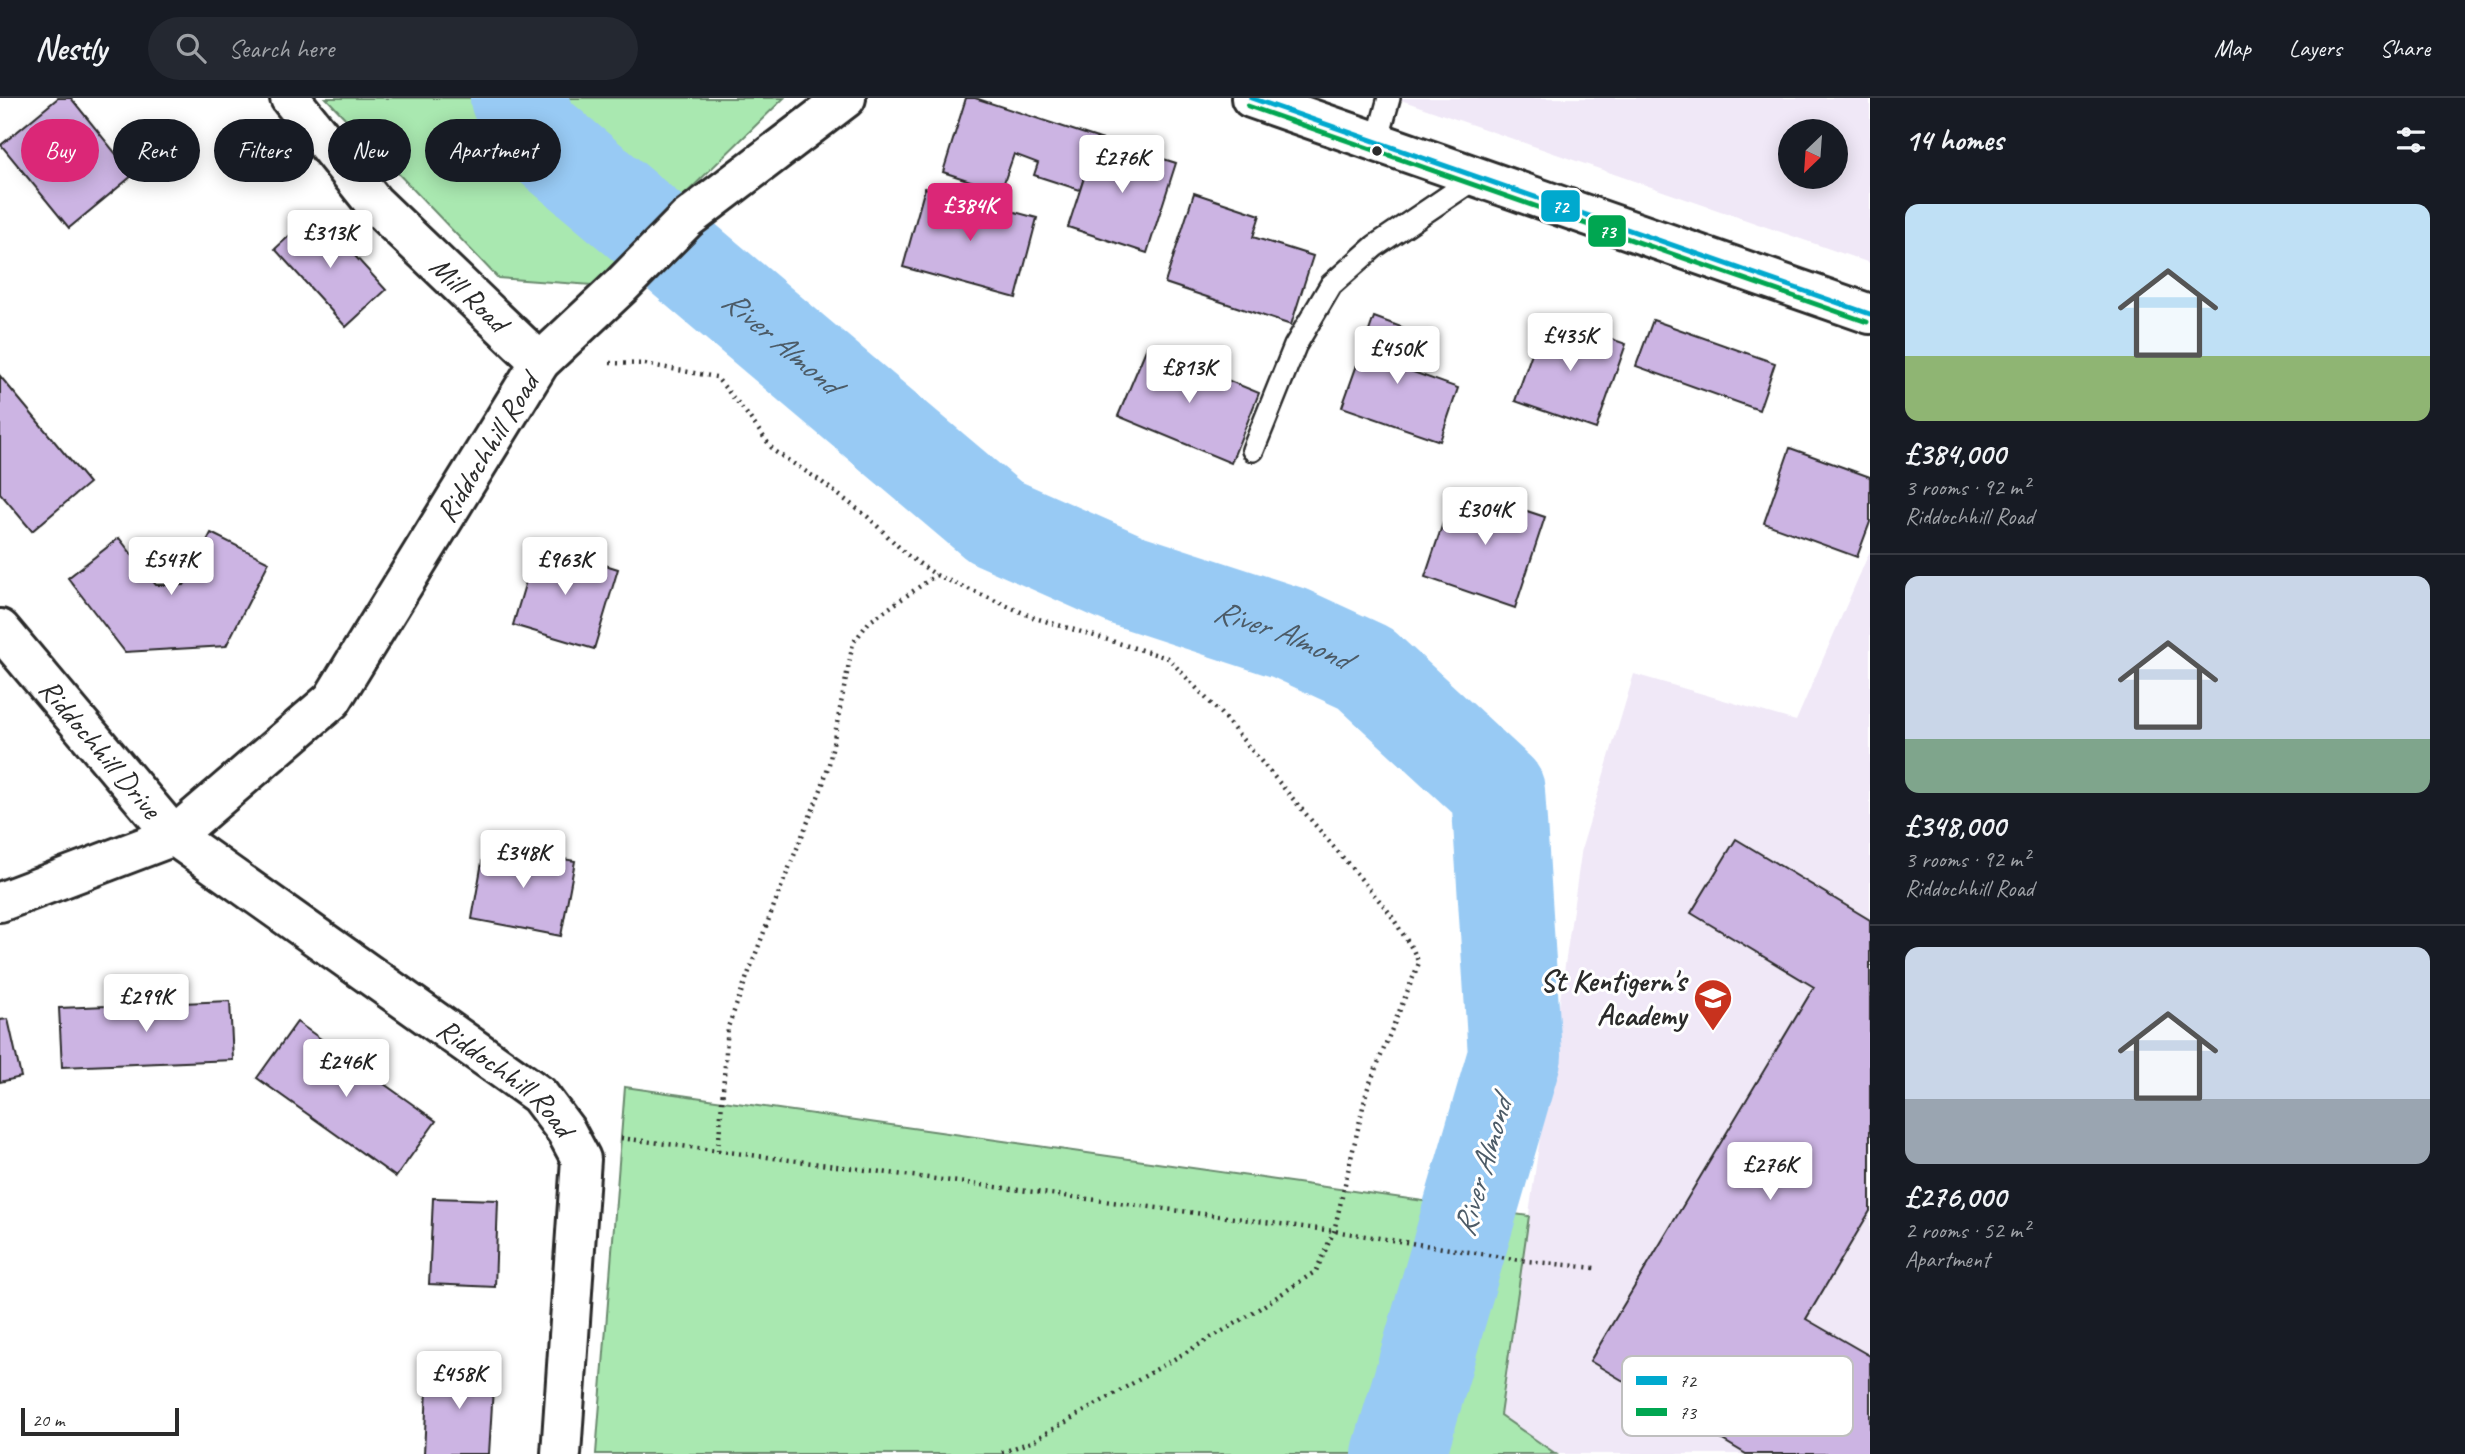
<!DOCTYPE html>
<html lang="en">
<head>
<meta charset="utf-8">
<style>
  :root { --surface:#171b24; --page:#242831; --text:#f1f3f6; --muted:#9ea1a6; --line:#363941; --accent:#db2777 }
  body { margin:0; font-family:Caveat,sans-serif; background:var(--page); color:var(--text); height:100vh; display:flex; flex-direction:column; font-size:26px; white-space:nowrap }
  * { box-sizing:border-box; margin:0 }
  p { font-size:23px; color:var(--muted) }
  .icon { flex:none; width:38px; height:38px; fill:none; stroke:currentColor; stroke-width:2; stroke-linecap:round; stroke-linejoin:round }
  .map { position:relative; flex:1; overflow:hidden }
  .details { display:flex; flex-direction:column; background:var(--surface); width:595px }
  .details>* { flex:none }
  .hud { position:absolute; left:21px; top:21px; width:665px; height:63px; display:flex; gap:14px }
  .needle { width:46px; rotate:205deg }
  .buttons { position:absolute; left:1778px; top:21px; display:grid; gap:14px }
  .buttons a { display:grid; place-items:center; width:70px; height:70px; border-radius:50%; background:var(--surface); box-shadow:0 4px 18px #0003; font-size:35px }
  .scale { position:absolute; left:21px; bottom:18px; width:158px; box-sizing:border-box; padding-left:7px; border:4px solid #2b2b2b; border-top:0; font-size:19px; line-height:24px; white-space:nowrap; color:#2b2b2b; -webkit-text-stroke:5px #fff; paint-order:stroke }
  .price { position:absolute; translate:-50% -60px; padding:0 16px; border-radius:7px; background:#fff; color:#222; font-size:23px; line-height:46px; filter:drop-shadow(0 2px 4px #0008) }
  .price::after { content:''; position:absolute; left:50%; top:42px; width:21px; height:16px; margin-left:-10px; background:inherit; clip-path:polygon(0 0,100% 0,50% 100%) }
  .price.selected { background:var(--accent); color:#fff }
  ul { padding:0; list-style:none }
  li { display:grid; align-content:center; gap:14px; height:371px; padding:0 35px }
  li+li { border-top:2px solid var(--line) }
  li span { display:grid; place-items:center; height:217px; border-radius:14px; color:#555 }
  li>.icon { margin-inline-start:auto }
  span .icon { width:126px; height:126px; fill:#fffc; stroke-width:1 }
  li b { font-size:30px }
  h2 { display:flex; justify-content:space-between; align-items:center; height:84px; padding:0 35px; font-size:30px }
  .chip { padding:0 24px; border-radius:32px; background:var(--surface); box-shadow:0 4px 18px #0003; font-size:24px; line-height:63px }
  .chip.selected { background:var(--accent); color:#fff }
  header { display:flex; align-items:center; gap:42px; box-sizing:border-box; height:98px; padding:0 35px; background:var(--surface); border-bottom:2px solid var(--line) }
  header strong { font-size:33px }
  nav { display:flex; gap:38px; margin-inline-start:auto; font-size:24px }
  .search { width:490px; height:63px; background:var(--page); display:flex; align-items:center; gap:18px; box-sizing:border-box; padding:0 24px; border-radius:38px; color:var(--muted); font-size:26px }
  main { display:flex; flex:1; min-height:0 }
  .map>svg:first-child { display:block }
  .built { fill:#f0e8f7; fill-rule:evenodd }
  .green { fill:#a9e8b0; stroke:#6a8a6e; stroke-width:2 }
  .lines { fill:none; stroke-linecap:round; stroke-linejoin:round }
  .river { stroke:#98caf4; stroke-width:94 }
  .building { fill:#ccb4e3; stroke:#2b2b2b; stroke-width:2 }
  .service-casing { stroke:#2b2b2b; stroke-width:26 }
  .minor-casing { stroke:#2b2b2b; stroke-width:44 }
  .primary-casing { stroke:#2b2b2b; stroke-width:44 }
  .path { stroke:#2b2b2b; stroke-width:4.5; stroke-dasharray:2 5; stroke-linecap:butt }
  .service { stroke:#fff; stroke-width:21 }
  .minor { stroke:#fff; stroke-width:38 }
  .primary { stroke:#fff; stroke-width:38 }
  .bus-1-casing { stroke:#fff; stroke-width:10 }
  .bus-2-casing { stroke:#fff; stroke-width:10 }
  .bus-1 { stroke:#00a9ce; stroke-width:5 }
  .bus-2 { stroke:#00a651; stroke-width:5 }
  .bus-dot { fill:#2b2b2b; stroke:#fff; stroke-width:2.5 }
  .labels { text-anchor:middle; stroke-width:6; stroke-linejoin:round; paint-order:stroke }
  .street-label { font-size:30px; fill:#2b2b2b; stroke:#fff }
  .poi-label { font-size:30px; font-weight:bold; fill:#2b2b2b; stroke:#fff; text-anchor:end }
  .water-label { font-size:32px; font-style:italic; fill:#4c5b67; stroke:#fff }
  .key { fill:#fff; stroke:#bfbfbf; stroke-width:2 }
  .key-label { font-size:19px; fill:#2b2b2b }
  .line-badge { stroke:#fff; stroke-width:2.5 }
  .badge-label { font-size:19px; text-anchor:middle; font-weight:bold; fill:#fff }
</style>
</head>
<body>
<header>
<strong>Nestly</strong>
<div class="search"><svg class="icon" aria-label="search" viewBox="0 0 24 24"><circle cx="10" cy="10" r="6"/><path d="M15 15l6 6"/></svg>Search here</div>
<nav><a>Map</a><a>Layers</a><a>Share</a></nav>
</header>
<main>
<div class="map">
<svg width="1870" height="1356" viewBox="0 0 1870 1356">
  <rect width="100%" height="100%" fill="#fff"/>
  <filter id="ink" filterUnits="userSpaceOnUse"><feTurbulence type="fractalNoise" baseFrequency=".0143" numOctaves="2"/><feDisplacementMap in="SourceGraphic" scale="14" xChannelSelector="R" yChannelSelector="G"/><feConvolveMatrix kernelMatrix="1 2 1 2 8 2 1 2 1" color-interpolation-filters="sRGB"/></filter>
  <g filter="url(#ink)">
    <g class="built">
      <path d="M1395,0H1870V165ZM1790,33H1836V79H1790Z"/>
      <path d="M1870,453V1356H1556L1500,1317L1582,749L1634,576L1796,623Z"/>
    </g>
    <g class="green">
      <path d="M326,0H784L592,187L498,180Z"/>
      <path d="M625,989L1529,1118L1500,1317L1556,1356H596Z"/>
    </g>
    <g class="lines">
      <path class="river" id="s1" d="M517,0L535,35L994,423L1127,482L1289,535L1365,570L1498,693L1515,957L1399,1356"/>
    </g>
    <g class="building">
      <path d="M58,0H71L133,77L69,130L1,47Z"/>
      <path d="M966,0H975L1097,40L1080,92L1034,77L1038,65L1014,56L1001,93L943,74Z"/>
      <path d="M1097,40L1176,65L1147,155L1068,129Z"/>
      <path d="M925,90L1037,120L1016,200L903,169Z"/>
      <path d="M1194,95L1260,117L1253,139L1313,158L1291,227L1165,185Z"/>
      <path d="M315,114L386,192L346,229L275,151Z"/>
      <path d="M1545,218L1626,246L1596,331L1515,303Z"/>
      <path d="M1374,219L1412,233L1399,269L1458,290L1440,343L1342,309Z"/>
      <path d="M1653,222L1775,265L1759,312L1636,268Z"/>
      <path d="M1147,249L1259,295L1231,365L1118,318Z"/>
      <path d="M0,278L89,385L32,433L0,395Z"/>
      <path d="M1790,350L1870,379V424L1857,459L1764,425Z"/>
      <path d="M1455,389L1545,419L1515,510L1425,479Z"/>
      <path d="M211,435L269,464L226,548L125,554L68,480L119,440L156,487H184Z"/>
      <path d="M537,446L618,471L594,551L513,527Z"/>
      <path d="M1736,741L1870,822V1113L1806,1221L1870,1258V1356H1746L1590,1263L1814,889L1691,815Z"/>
      <path d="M485,747L575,763L561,838L472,821Z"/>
      <path d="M230,903L233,962L62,969L59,910Z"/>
      <path d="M8,921L21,979L0,984V922Z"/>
      <path d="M297,924L436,1023L396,1079L257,980Z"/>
      <path d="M433,1100L498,1102L495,1189L429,1186Z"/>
      <path d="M428,1269L494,1273L489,1356H424Z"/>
    </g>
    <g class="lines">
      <g class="service-casing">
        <g id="service">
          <path d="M1377,44L1389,0"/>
          <path d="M1253,352L1295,248L1331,187L1375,148L1477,79"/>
        </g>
      </g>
      <g class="minor-casing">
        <g id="minor">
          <path id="s2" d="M290,0L374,105L540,264"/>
          <path id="s3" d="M0,531L174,738L332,602L540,264L621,188L687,121L846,0"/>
          <path id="s4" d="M0,804L174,738L539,997L566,1033L581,1061L561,1356"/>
        </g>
      </g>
      <g class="primary-casing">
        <path id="primary" d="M1251,0L1870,216"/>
      </g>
      <g class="path">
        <path d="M610,265L645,266L716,279L744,312L774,353L819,382L868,419L907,457L936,477L1035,520L1168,560L1221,616L1389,814L1413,852L1419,865L1367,992L1334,1133L1316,1173L1245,1220L1033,1343L998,1356"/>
        <path d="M621,1040L1334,1133L1527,1163L1595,1170"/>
        <path d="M718,1053L728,929L778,797L822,689L829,666L853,545L869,524L936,477"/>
      </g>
      <use href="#service" class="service"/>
      <use href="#minor" class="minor"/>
      <use href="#primary" class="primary"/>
      <g class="bus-1-casing">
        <path id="bus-1" d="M1251,0L1870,216"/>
      </g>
      <g class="bus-2-casing">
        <path id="bus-2" d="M1248,8L1867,224"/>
      </g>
      <use href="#bus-1" class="bus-1"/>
      <use href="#bus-2" class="bus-2"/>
    </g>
  </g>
  <defs>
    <g id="school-pin" transform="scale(2.0125)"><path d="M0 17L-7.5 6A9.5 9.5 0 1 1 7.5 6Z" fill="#c8321e" stroke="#fff"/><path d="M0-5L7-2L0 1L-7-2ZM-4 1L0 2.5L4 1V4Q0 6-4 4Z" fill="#fff"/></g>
  </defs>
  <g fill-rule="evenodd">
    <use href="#school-pin" x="1713" y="900"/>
  </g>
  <circle class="bus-dot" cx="1377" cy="53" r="6"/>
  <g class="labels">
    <g class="street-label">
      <text dy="10" stroke="none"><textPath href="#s2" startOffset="266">Mill Road</textPath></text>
      <text dy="10" stroke="none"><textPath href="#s3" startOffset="775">Riddochhill Road</textPath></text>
      <text dy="10" stroke="none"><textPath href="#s3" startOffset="156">Riddochhill Drive</textPath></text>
      <text dy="10" stroke="none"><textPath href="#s4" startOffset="597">Riddochhill Road</textPath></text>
    </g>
    <g class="poi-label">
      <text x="1686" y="893">St Kentigern's<tspan x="1686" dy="34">Academy</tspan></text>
    </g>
    <g class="water-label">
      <text dy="11" stroke="none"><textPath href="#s1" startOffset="362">River Almond</textPath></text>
      <text dy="11" stroke="none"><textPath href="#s1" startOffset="950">River Almond</textPath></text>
      <text transform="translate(1482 1069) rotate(-74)" y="11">River Almond</text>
    </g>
  </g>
  <rect x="1622" y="1258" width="231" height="80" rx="10" class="key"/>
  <rect x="1636" y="1278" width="31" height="9" fill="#00a9ce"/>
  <rect x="1636" y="1310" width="31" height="8" fill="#00a651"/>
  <g class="key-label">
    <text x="1679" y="1289">72</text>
    <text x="1679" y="1321">73</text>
  </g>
  <g class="line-badge">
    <rect x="1540" y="91" width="41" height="34" rx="7" fill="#00a9ce"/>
    <rect x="1587" y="116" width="40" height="34" rx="7" fill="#00a651"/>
  </g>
  <g class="badge-label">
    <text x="1560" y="115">72</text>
    <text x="1607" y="140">73</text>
  </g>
</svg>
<div class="buttons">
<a><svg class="needle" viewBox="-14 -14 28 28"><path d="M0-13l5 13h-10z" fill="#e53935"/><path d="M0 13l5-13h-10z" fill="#9ea1a6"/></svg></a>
</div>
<div class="scale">20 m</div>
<b class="price" style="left:1122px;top:97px">£276K</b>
<b class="price selected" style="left:970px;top:145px">£384K</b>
<b class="price" style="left:330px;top:172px">£313K</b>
<b class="price" style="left:1570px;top:275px">£435K</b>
<b class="price" style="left:1397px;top:288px">£450K</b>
<b class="price" style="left:1189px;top:307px">£813K</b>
<b class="price" style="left:1485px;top:449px">£304K</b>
<b class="price" style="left:171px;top:499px">£547K</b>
<b class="price" style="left:565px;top:499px">£963K</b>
<b class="price" style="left:523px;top:792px">£348K</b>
<b class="price" style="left:146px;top:936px">£299K</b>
<b class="price" style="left:346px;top:1001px">£246K</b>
<b class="price" style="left:1770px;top:1104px">£276K</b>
<b class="price" style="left:459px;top:1313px">£458K</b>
<div class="hud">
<a class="chip selected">Buy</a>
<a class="chip">Rent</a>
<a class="chip">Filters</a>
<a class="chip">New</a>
<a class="chip">Apartment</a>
</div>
</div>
<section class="details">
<h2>14 homes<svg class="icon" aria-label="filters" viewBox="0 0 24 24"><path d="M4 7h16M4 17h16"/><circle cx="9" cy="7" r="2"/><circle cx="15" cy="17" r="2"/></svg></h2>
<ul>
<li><span style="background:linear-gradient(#bfe0f5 70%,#8fb573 0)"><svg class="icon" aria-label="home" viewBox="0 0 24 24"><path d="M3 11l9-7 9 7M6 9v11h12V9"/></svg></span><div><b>£384,000</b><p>3 rooms · 92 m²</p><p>Riddochhill Road</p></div></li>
<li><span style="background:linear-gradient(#c9d6e8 75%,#7fa58c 0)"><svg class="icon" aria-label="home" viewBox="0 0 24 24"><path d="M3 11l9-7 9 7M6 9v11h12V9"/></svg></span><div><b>£348,000</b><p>3 rooms · 92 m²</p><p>Riddochhill Road</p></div></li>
<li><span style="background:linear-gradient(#c9d6e8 70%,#9aa5b1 0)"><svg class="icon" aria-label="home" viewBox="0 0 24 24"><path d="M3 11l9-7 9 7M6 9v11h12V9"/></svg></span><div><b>£276,000</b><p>2 rooms · 52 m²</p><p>Apartment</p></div></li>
</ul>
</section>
</main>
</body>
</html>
